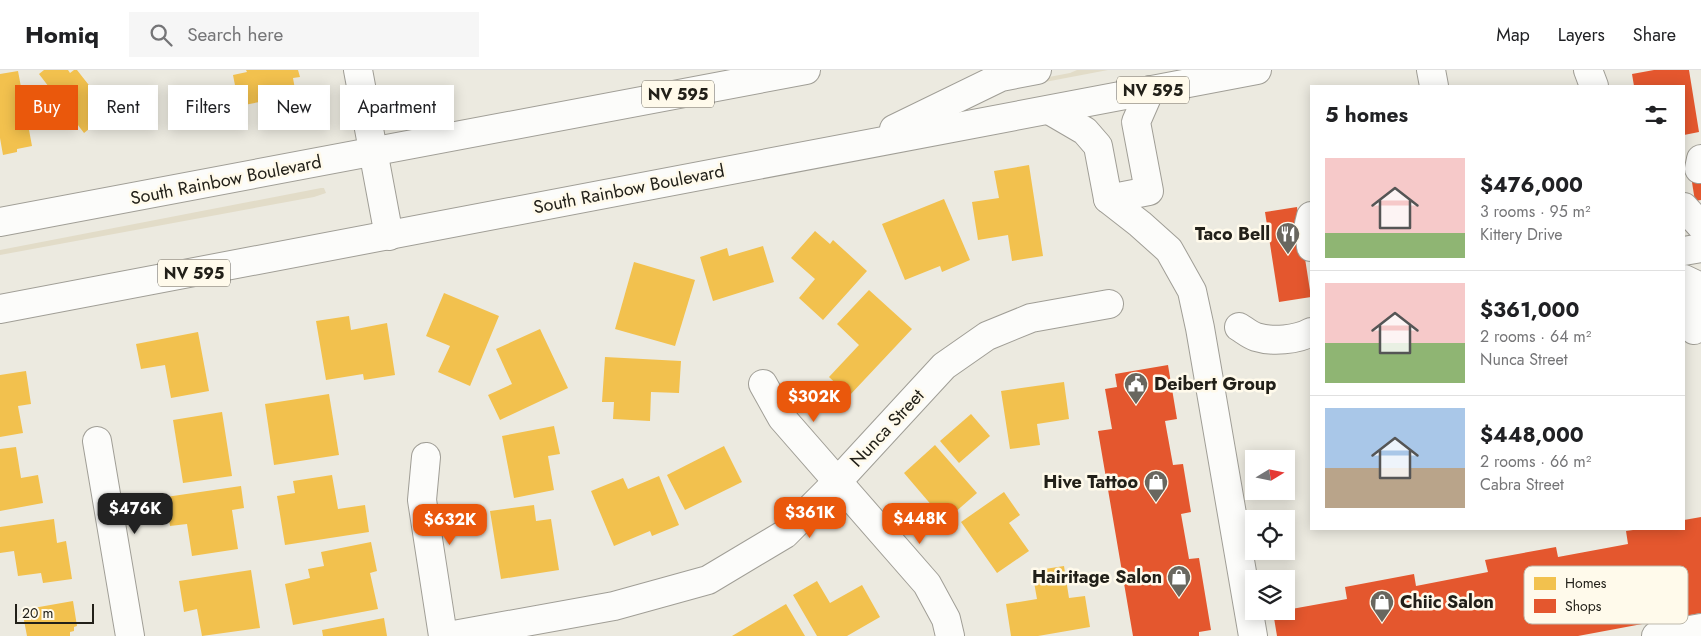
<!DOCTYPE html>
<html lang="en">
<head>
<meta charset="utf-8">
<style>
  :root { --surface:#fff; --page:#f6f6f6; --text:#202124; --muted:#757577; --line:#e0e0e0; --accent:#ea580c }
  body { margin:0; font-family:Jost,sans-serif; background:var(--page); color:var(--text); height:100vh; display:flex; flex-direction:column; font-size:19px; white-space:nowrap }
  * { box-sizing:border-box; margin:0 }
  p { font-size:16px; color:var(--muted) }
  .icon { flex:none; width:28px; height:28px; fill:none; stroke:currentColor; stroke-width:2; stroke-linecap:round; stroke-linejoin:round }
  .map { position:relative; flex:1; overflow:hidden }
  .details { position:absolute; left:1310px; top:15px; width:375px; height:445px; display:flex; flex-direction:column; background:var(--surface); border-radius:0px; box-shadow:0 2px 12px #0003 }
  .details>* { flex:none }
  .hud { position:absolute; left:15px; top:15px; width:475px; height:45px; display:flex; gap:10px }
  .needle { width:32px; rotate:80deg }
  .controls { position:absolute; left:1245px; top:380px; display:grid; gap:10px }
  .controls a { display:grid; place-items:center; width:50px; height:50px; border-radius:0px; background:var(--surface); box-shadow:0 2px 12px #0003; font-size:25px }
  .scale { position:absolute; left:15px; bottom:12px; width:79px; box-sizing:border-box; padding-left:5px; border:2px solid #222019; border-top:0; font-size:14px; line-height:18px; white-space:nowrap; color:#222019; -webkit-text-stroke:4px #fffaeb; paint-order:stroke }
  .price { position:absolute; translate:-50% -42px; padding:0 11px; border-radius:10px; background:var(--accent); color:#fff; font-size:16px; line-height:32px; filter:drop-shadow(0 1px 2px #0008) }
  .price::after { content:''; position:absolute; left:50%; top:30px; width:15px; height:11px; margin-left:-8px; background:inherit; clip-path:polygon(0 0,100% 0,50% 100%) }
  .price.on { background:#222; color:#fff }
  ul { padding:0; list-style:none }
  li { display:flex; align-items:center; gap:15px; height:125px; padding:0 15px }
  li+li { border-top:1px solid var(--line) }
  li span { display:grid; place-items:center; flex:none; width:140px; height:100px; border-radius:0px; color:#555 }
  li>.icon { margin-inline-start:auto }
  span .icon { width:60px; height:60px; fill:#fffc; stroke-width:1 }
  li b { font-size:21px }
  h2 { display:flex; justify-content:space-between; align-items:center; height:60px; padding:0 15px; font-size:21px }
  .chip { padding:0 18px; border-radius:0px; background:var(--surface); box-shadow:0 2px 12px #0003; font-size:18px; line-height:45px }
  .chip.on { background:var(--accent); color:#fff }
  header { display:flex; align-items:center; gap:30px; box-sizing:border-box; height:70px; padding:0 25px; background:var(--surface); border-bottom:1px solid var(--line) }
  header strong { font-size:24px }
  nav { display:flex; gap:28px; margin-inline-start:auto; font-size:18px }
  .search { width:350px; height:45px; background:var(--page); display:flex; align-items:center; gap:12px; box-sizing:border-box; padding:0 18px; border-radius:0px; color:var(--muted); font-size:19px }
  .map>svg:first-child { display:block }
  .green { fill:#e2dcc8 }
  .homes { fill:#f2c14e }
  .shops { fill:#e4572e }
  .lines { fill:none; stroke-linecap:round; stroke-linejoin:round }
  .minor-casing { stroke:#a09e96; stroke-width:30 }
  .major-casing { stroke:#a09e96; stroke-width:30 }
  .minor { stroke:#fcfcfa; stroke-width:28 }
  .major { stroke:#fcfcfa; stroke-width:28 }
  .labels { text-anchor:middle; stroke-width:5; stroke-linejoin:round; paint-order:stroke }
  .shield { fill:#fffaeb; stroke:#646158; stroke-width:1 }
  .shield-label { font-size:16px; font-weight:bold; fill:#222019 }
  .street-label { font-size:18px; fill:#222019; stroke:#fffaeb }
  .poi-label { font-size:18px; font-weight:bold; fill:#222019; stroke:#fffaeb; text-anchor:end }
  .key { fill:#fffaeb; stroke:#bdb9ac; stroke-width:1 }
  .key-label { font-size:14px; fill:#222019 }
</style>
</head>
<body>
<header>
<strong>Homiq</strong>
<div class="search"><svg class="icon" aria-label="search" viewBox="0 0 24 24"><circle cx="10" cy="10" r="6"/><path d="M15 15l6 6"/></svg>Search here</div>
<nav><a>Map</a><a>Layers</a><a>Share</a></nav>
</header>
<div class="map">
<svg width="1701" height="566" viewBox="0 0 1701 566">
  <rect width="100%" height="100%" fill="#eceae0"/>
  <g class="green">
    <path d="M1077,0H1108L1003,20L1002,16L1070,3Z"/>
    <path d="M321,118H324L326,123L314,127L0,185V180Z"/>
  </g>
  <g class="homes">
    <path d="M44,0H68L70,3L74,0H77L110,42L84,63L39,4Z"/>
    <path d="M246,0H298L300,7L293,8L296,25L239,36L233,5L247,2Z"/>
    <path d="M18,1L32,76L17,79V82L3,85L0,68V4Z"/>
    <path d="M1029,95L1043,186L1012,191L1008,165L978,170L972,132L999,128L994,101Z"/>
    <path d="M944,129L970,190L942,202L940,196L905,210L882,154Z"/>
    <path d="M815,161L830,174L833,170L867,201L823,250L799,228L815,209L791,188Z"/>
    <path d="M763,176L774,212L713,231L700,187L727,178L729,186Z"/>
    <path d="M634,192L695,210L675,276L615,259Z"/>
    <path d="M869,220L912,259L849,326L829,307L859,275L837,254Z"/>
    <path d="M444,223L499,246L470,316L438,302L450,276L426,266Z"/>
    <path d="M349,246L351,260L387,253L395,305L364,310L363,304L326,310L316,251Z"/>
    <path d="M540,259L568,318L500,350L488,325L512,314L496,279Z"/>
    <path d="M198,262L209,321L171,328L165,295L141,299L136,274Z"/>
    <path d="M605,287L681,291L679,323L651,322L650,351L613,349L614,332H602Z"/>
    <path d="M26,301L31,334L18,336L23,363L0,367V305Z"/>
    <path d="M1064,312L1069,349L1037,354L1040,375L1010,379L1001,321Z"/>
    <path d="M329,324L339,385L274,395L265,334Z"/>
    <path d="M222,342L232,406L183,413L173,350Z"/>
    <path d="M971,344L990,366L959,393L940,371Z"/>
    <path d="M554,356L560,384L548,386L554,420L514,428L502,366Z"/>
    <path d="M935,375L977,423L945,451L904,403Z"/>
    <path d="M724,376L742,412L685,440L667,405Z"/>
    <path d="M16,377L21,408L38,405L43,433L0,441V379Z"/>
    <path d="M332,405L338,439L365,435L369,462L285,475L277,426L295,423L293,411Z"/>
    <path d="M659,406L679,455L652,466L650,461L614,476L591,421L623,408L628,419Z"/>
    <path d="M241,416L244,438L232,440L238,479L192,486L187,454L170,456L166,427Z"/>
    <path d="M1004,422L1020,445L1009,453L1029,481L997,503L961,452Z"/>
    <path d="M534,435L536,451L551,449L559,500L501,509L490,441Z"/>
    <path d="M54,449L57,473L66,471L72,509L43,513L41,503L18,506L14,481L0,483V457Z"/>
    <path d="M371,472L377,501L370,503L378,539L293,555L285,514L310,508L308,499L324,496L321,482Z"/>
    <path d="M1064,496L1069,528L1085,526L1090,557L1038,566H1011L1006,534L1037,529L1032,501Z"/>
    <path d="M251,500L260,558L202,566L197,539L184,542L179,511Z"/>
    <path d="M817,511L830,533L862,515L880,547L847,566H817L793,525Z"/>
    <path d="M73,531L77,556L74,557V561L70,562V566H27L22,540Z"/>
    <path d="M786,534L805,566H732Z"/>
    <path d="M384,548L387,566H323L322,560Z"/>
  </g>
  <g class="shops">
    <path d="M1654,0H1689L1699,62L1684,65V16H1634L1632,4Z"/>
    <path d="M1701,98V130L1695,131L1690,100Z"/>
    <path d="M1297,137L1311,227L1279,232L1265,142Z"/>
    <path d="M1168,295L1177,349L1165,351L1173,395L1183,394L1191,442L1181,444L1189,489L1199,488L1211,560L1199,562V566H1133L1098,361L1112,359L1105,319L1117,317L1115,304Z"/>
    <path d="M1701,447V543L1578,566H1277L1273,542L1286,541V540L1347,529L1345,517L1414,504L1416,516L1488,502L1485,490L1556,477L1558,487L1628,474L1626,461L1640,459H1684V450Z"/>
  </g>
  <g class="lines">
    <g class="minor-casing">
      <g id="minor">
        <path d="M358,0L389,166"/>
        <path d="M1431,0L1434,16"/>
        <path d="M1588,0L1594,16"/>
        <path d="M1049,40L1085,61L1098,76L1108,129L1140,154L1169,180L1192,221L1200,258L1253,566"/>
        <path d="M1699,99L1701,89"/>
        <path d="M1108,129L1149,121L1136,52L1150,20"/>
        <path d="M1684,137L1701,156"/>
        <path d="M1311,146L1309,154L1311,177"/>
        <path d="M1684,181L1701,178"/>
        <path d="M1684,209L1701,217"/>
        <path d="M1689,236L1701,234"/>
        <path d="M1239,257C1244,260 1250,265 1256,267C1272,272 1297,270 1311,262"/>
        <path d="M1694,260L1701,254"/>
        <path d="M763,314L782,348L927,514L946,549L950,566"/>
        <path d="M97,371L130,566"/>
        <path d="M426,387L422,430L443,566"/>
        <path d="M448,566L614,536L708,510L785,464L837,412L944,296L987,266L1031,248L1109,234"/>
        <path d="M1656,566L1701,558"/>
      </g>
    </g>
    <g class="major-casing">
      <g id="major">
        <path d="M894,59L1001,7L1037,0"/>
        <path d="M0,152L806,0"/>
        <path d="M0,239L1257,0"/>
      </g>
    </g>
    <use href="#minor" class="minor"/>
    <use href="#major" class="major"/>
  </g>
  <defs>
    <g id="restaurant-pin" transform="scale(1.25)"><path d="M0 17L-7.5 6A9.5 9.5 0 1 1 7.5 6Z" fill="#69675f" stroke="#fffaeb"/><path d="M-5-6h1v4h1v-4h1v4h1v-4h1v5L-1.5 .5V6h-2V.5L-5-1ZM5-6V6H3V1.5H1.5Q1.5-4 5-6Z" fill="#fff"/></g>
    <g id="civic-pin" transform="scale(1.25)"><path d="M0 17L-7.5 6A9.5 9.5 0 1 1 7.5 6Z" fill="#69675f" stroke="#fffaeb"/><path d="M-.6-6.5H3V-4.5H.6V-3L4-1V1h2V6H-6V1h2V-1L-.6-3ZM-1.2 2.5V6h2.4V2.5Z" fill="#fff"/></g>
    <g id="shop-pin" transform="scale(1.25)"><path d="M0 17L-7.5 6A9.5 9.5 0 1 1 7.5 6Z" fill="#69675f" stroke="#fffaeb"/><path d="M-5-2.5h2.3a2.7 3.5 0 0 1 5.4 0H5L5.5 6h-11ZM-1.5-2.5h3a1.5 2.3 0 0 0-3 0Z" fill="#fff"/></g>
  </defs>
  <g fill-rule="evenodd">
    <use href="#restaurant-pin" x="1288" y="164"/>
    <use href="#civic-pin" x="1136" y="314"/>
    <use href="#shop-pin" x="1156" y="412"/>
    <use href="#shop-pin" x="1179" y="507"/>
    <use href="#shop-pin" x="1382" y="532"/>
  </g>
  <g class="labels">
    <g class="shield">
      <rect x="1117" y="6.5" width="72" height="27" rx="4"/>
      <rect x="642" y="10.5" width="72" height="27" rx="4"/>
      <rect x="158" y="189.5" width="72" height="27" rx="4"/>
    </g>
    <g class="shield-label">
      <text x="1153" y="26">NV 595</text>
      <text x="678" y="30">NV 595</text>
      <text x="194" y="209">NV 595</text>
    </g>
    <g class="street-label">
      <text transform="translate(226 110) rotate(-11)" y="6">South Rainbow Boulevard</text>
      <text transform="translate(629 119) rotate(-11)" y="6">South Rainbow Boulevard</text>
      <text transform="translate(887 358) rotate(-47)" y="6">Nunca Street</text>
    </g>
    <g class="poi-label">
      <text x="1270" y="170">Taco Bell</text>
      <text x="1154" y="320" text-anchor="start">Deibert Group</text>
      <text x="1138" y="418">Hive Tattoo</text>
      <text x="1162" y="513">Hairitage Salon</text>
      <text x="1400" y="538" text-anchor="start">Chiic Salon</text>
    </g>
  </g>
  <rect x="1524" y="496" width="164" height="58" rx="8" class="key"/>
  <rect x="1534" y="507" width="22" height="13" fill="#f2c14e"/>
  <rect x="1534" y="529" width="22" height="14" fill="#e4572e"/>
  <g class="key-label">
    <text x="1565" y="518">Homes</text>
    <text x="1565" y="541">Shops</text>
  </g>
</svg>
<div class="controls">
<a><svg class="needle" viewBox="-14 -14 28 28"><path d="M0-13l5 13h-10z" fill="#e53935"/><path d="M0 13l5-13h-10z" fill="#757577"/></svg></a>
<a><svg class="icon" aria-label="locate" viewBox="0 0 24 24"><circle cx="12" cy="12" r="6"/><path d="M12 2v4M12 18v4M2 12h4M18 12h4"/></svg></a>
<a><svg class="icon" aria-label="layers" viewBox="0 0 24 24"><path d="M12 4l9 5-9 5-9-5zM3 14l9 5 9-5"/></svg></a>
</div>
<div class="scale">20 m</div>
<b class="price" style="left:814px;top:353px">$302K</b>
<b class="price on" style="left:135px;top:465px">$476K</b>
<b class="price" style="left:810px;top:469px">$361K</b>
<b class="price" style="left:920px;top:475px">$448K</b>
<b class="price" style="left:450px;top:476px">$632K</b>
<div class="hud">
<a class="chip on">Buy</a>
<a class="chip">Rent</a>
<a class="chip">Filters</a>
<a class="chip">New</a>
<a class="chip">Apartment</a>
</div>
<section class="details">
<h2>5 homes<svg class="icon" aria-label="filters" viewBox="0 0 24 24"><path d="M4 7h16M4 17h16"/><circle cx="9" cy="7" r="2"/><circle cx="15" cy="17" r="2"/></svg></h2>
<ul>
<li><span style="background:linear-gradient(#f6c9c9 75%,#8fb573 0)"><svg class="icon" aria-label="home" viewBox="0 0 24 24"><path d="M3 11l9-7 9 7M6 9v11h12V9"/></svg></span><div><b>$476,000</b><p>3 rooms · 95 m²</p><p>Kittery Drive</p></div></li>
<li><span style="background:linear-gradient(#f6c9c9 60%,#8fb573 0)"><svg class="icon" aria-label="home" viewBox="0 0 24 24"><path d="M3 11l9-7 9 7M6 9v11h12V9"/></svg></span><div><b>$361,000</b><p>2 rooms · 64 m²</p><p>Nunca Street</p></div></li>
<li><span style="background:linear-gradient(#a9c7e8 60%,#b9a48a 0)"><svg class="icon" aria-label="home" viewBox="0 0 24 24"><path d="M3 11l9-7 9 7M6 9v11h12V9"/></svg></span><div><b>$448,000</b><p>2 rooms · 66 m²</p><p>Cabra Street</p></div></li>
</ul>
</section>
</div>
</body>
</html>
